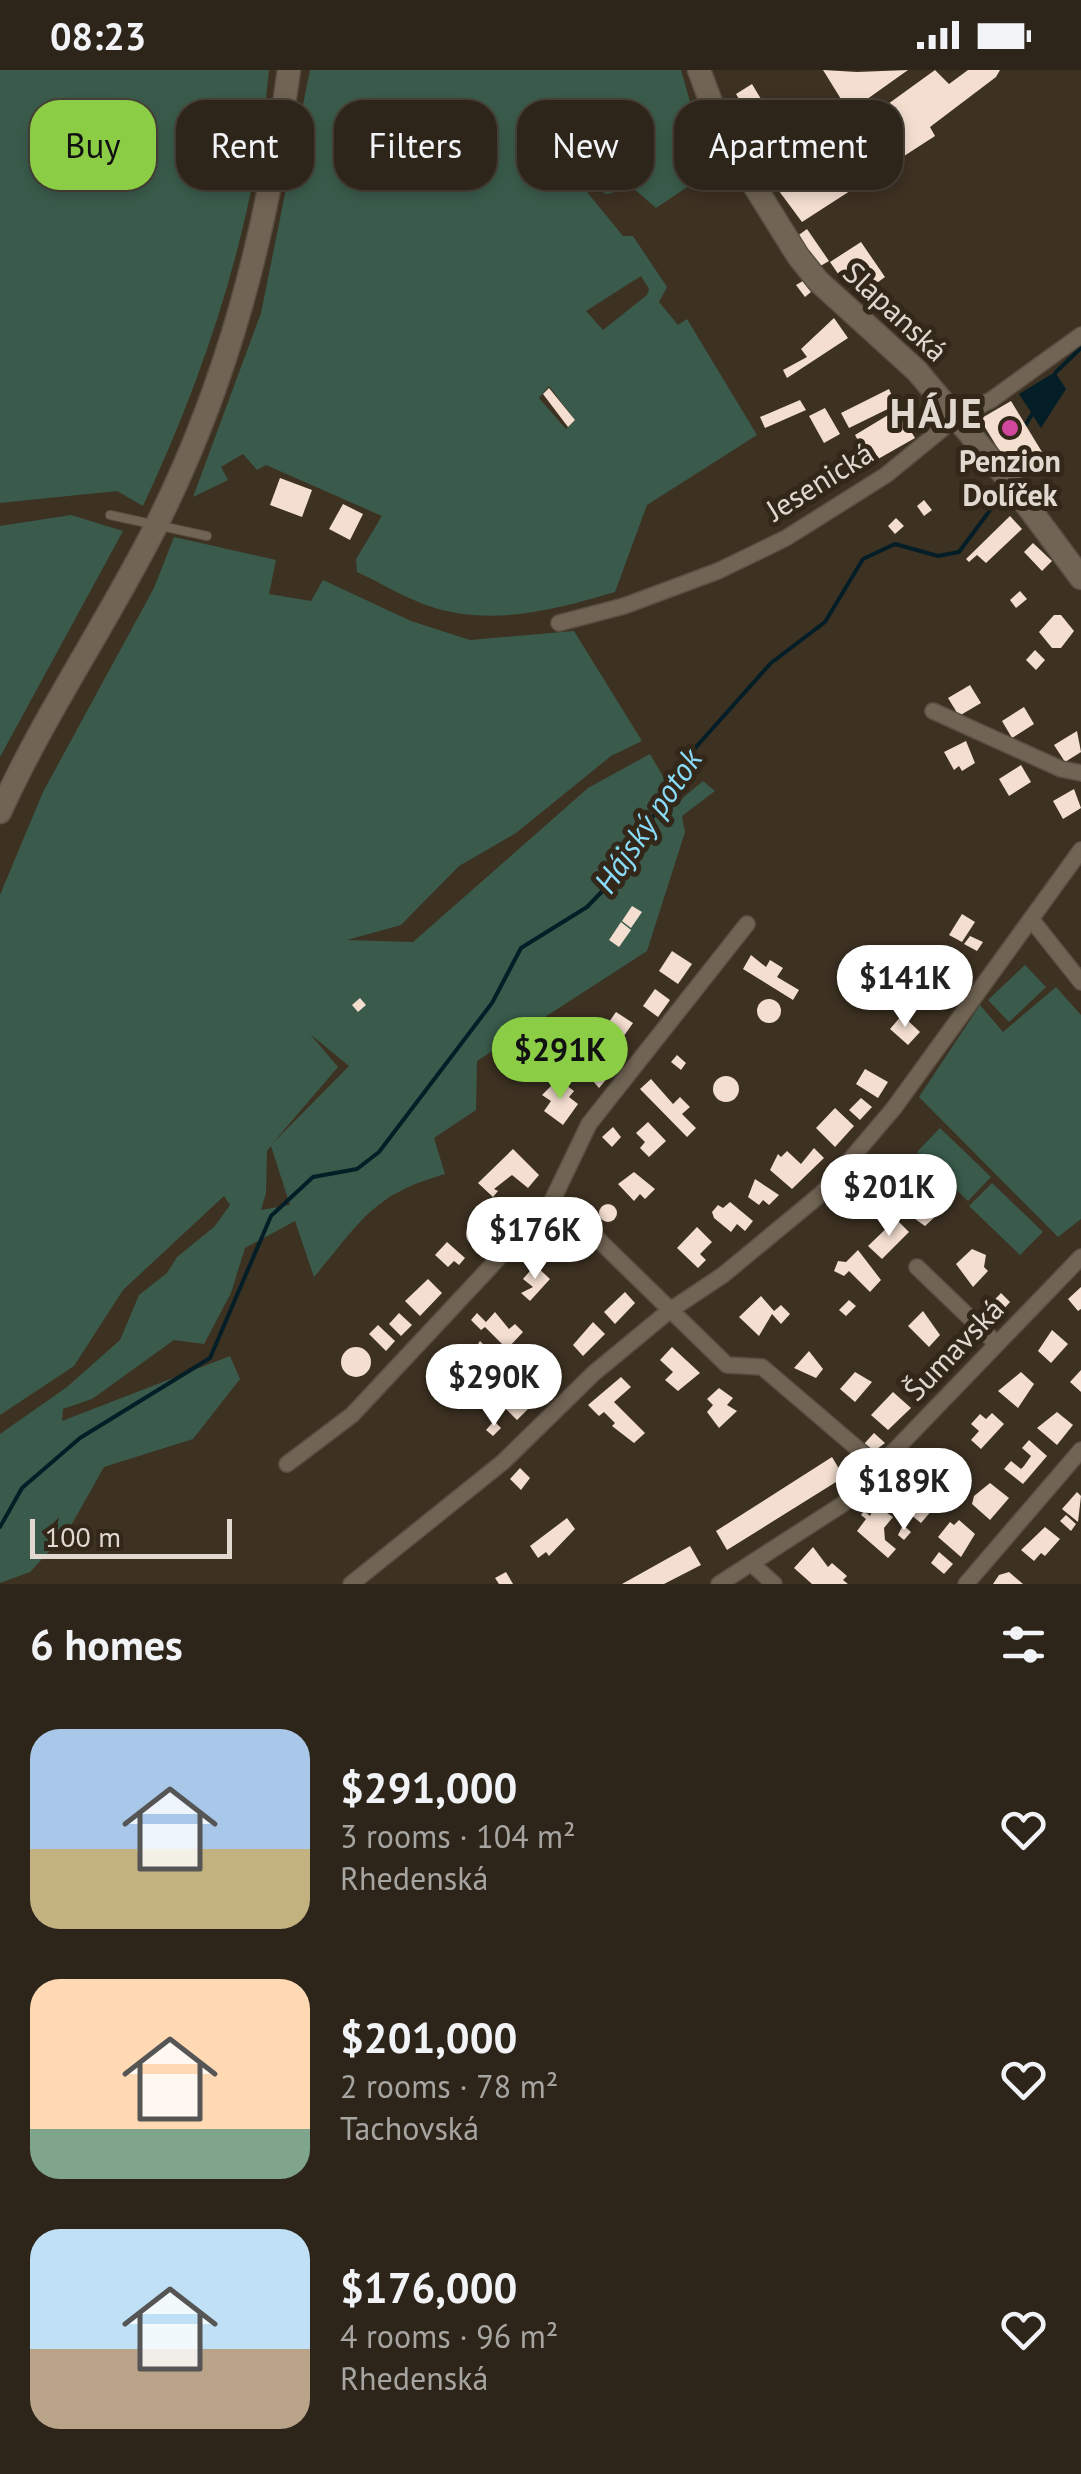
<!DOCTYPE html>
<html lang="en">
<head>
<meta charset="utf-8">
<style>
  :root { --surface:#2e251a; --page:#3a3127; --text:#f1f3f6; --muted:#a7a5a2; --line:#494239; --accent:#8bce46 }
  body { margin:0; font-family:"PT Sans",sans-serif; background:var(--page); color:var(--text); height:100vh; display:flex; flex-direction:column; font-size:38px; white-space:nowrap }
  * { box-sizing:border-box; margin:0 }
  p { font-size:32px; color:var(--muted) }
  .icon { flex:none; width:55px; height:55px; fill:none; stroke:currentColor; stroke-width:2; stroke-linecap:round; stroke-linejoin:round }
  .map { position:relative; height:1514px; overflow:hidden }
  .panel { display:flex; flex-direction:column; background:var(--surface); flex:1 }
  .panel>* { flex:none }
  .top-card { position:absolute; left:30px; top:30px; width:1022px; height:90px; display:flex; gap:20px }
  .scale { position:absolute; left:30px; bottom:25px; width:202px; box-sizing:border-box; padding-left:10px; border:5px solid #e1d9d0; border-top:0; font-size:28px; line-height:35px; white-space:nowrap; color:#e1d9d0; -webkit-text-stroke:8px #332719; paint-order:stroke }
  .price { position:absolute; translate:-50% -85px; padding:0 22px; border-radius:35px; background:#fff; color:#222; font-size:32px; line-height:65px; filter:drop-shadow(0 2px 5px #0008) }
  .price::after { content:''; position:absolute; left:50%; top:60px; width:30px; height:22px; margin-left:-15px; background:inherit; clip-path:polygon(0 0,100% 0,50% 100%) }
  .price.active { background:var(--accent); color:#111 }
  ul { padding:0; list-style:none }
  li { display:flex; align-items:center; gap:30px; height:250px; padding:0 30px }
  li span { display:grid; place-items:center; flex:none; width:280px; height:200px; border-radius:30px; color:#555 }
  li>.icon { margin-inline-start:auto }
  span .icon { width:120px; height:120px; fill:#fffc; stroke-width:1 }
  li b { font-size:42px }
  h2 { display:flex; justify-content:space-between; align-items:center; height:120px; padding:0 30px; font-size:42px }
  .tag { padding:0 35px; border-radius:30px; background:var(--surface); box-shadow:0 5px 15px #0003,0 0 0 2px var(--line); font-size:35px; line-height:90px }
  .tag.active { background:var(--accent); color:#111 }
  .status { display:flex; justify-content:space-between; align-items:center; height:70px; padding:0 50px; background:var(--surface); direction:ltr }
  .status svg { height:28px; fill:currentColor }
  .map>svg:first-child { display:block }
  .green { fill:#3a5b4b; fill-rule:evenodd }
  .water { fill:#041e27 }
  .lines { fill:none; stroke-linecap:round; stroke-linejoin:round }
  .stream { stroke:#041e27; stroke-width:4 }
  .building { fill:#f3ded0 }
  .lane-casing { stroke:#594f42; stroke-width:10 }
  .street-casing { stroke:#594f42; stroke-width:18 }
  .secondary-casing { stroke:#594f42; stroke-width:25 }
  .lane { stroke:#716454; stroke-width:8 }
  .street { stroke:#716454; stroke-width:15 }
  .secondary { stroke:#716454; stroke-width:22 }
  .hotel-dot { fill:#d1479c; stroke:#332719; stroke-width:4 }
  .labels { text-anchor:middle; stroke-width:10; stroke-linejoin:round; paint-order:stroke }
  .street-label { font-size:30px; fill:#e1d9d0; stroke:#332719 }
  .poi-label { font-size:30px; font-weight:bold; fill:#e1d9d0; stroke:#332719 }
  .water-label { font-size:32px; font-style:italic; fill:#89dcf8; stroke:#332719 }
  .district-label { font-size:40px; font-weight:bold; letter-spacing:2.5px; fill:#e1d9d0; stroke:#332719 }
</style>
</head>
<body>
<div class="status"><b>08:23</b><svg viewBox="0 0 49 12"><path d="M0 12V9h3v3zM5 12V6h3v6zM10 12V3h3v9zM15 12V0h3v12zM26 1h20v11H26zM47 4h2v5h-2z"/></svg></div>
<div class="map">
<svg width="1081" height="1514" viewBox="0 0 1081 1514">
  <rect width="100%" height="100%" fill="#3d3122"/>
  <g class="green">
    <path d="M0,0H269C255,153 208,297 143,436L117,421L0,433Z"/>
    <path d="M310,0H681L695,49L723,93L656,138L633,118L606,124L588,110L582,116L623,166H633L667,217L659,232L678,255L687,249L757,365L647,435L615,522C554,540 491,557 429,536C405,528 381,513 357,502L356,489L382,446L266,395L257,400L243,384L221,397L228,410L193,427L261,243ZM641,206L649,219L647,225L603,260L586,241ZM549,316L575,350L566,359L539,328Z"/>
    <path d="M71,445L123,461L0,687V456Z"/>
    <path d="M174,467L276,490L269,524L311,531L323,510L411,551L470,570L574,561L642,671L611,686L516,763L459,796L401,855L347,870L413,872L588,718L650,684L678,732L703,711L715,721L682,746L685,762L647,881L477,991L476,1040L434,1068L445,1104C371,1125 361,1152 314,1207L295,1151L245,1178L231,1223L204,1274L174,1270L92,1329L63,1339L62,1351L230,1286L240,1309L193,1369L104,1397L68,1461L30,1502L0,1513V1364L67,1317L120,1270L139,1225L167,1203L177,1187L214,1157L230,1135L224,1126L123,1220L74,1296L0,1345V825L43,722L154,518ZM310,964L349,996L272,1074L338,997ZM271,1076L290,1135L261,1140L266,1123L267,1081Z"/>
    <path d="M1025,895L1046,917L1009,952L988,930Z"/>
    <path d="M1056,917L1081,945V1149L1058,1167L919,1027L980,935L1003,962Z"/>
    <path d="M940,1058L991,1107L968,1131L917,1082Z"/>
    <path d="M992,1113L1043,1162L1020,1185L969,1136Z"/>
  </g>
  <path class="water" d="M1055,302L1066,319L1041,358L1019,324Z"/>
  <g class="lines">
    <g class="stream">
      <path d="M1056,302L1081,278"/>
      <path d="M1023,359L1034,341"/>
      <path d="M1017,405L1026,388"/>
      <path d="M0,1457L22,1418L80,1368L210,1288L271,1146L313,1107L357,1099L379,1082L492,933L521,878L587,837L615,808L696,677L771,593L825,552L863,489L895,474L938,486L959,482L1005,420"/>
    </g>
  </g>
  <g class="building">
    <path d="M823,0L857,2L908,0L849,42Z"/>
    <path d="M935,0L949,14L968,0H1000L996,7L930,57L935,66L802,152L779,121L790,113L787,107Z"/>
    <path d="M752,14L767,39L751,49L736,24Z"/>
    <path d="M807,159L829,191L817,198L796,167Z"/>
    <path d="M861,172L885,207L874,215L866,196L843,211L830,192Z"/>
    <path d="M803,211L811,222L805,227L796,215Z"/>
    <path d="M834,248L848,268L787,308L783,300L807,287L801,279Z"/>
    <path d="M549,318L575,350L568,357L543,324Z"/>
    <path d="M889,319L896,335L849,358L841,343Z"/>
    <path d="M800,330L806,340L765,358L760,347Z"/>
    <path d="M1011,331L1042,382L1011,400L980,349Z"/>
    <path d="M825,338L840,364L824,373L809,346Z"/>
    <path d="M898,339L915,368L871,393L855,365Z"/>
    <path d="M280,408L312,420L302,447L270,435Z"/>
    <path d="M924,430L932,440L924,446L917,436Z"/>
    <path d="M343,434L363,444L350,470L329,459Z"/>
    <path d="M1010,446L1022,459L986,493L977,485L969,492L966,489Z"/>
    <path d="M896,448L904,456L895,464L888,456Z"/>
    <path d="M1033,473L1052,491L1042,501L1024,482Z"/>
    <path d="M1020,521L1027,529L1016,538L1010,530Z"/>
    <path d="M1054,545H1061L1074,561L1061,578H1052L1039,562Z"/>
    <path d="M1035,580L1045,590L1036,600L1026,590Z"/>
    <path d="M970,615L981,633L959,646L948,628Z"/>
    <path d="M1024,637L1034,654L1012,668L1002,651Z"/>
    <path d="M1077,661L1081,682L1065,692L1054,675Z"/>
    <path d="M966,671L975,693L962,701L959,696L954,700L944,682Z"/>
    <path d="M1021,695L1031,712L1009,726L999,709Z"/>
    <path d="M1074,719L1081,738L1063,749L1053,731Z"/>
    <path d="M632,836L642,842L631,858L622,851Z"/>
    <path d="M962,844L975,852L962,872L949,865Z"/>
    <path d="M621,852L631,860L619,877L609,870Z"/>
    <path d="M970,866L983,872L977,881L964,874Z"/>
    <path d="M672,881L692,894L678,914L659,901Z"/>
    <path d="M751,885L766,897L770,890L783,898L777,907L799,920L793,930L743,899Z"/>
    <path d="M929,903L937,909L943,903L960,914L944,938L917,920Z"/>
    <path d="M655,919L670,930L658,947L643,936Z"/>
    <path d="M360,928L366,935L358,942L352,935Z"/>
    <circle cx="769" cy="941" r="12"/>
    <path d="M616,942L633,953L621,970L604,959Z"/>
    <path d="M902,945L920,962L908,975L890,959Z"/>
    <path d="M595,979L620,993L599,1018L581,997Z"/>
    <path d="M677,985L686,993L681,1000L671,992Z"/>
    <path d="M865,999L888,1012L878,1028L856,1014Z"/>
    <circle cx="726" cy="1019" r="13"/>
    <path d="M558,1009L574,1021L569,1027L578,1034L563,1055L544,1041L551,1031L542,1025Z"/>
    <path d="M651,1009L673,1034L680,1027L690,1037L682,1044L696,1058L687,1067L640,1019Z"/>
    <path d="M861,1028L872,1037L860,1050L849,1040Z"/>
    <path d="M835,1038L854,1056L835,1077L816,1058Z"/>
    <path d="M648,1052L666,1071L649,1087L640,1078L645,1072L636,1063Z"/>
    <path d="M613,1057L621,1067L612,1077L602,1067Z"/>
    <path d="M814,1078L824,1088L792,1119L770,1100L778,1084L781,1087L787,1081L801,1094Z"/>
    <path d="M513,1079L539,1105L528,1118L512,1105L494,1119L498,1121L493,1127L478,1113Z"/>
    <path d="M634,1102L655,1119L645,1129L640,1124L634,1131L618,1114Z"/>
    <path d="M755,1109L779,1125L769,1135L763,1130L759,1135L748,1127Z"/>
    <path d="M917,1110L935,1129L928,1136L937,1145L925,1156L901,1139L915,1125L909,1118Z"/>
    <path d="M730,1132L753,1151L745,1161L737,1154L731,1162L714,1148L712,1142L718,1135L723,1138Z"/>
    <circle cx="608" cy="1143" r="9"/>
    <path d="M896,1149L909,1162L882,1189L868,1176Z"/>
    <circle cx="478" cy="1164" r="12"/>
    <path d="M697,1157L712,1172L700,1184L706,1190L698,1198L677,1178Z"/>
    <path d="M447,1172L465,1188L459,1195L454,1191L448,1197L435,1185Z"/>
    <path d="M972,1179L986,1185L984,1197L988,1201L973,1217L956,1194Z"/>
    <path d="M858,1180L881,1210L870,1222L849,1201L844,1206L834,1201L838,1191L846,1192Z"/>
    <path d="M535,1195L550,1209L530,1231L521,1223L533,1217L523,1209Z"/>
    <path d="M428,1209L442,1223L420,1246L405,1231Z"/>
    <path d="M1081,1217V1239L1078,1241L1068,1229Z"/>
    <path d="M625,1222L635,1233L615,1254L604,1242Z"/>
    <path d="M1001,1223L1010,1232L993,1251L983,1242Z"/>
    <path d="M761,1226L774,1241L781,1235L790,1244L781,1254L772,1244L759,1266L739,1247Z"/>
    <path d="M849,1230L856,1236L846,1246L839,1240Z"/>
    <path d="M923,1241L940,1265L929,1277L908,1256Z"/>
    <path d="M495,1242L509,1259L515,1254L523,1262L507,1279L485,1257L481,1260L471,1250L477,1243L486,1252Z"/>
    <path d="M399,1243L412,1255L401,1266L389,1254Z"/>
    <path d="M593,1252L605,1264L583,1286L573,1275Z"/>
    <path d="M378,1255L395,1271L386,1281L369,1264Z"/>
    <path d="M1052,1260L1068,1274L1051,1293L1038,1281Z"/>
    <path d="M964,1263L974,1272L956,1290L946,1281Z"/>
    <path d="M480,1271L494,1285L491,1293L476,1303L462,1289L470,1286Z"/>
    <path d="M672,1277L700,1303L678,1321L665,1310L673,1302L660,1290Z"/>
    <circle cx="356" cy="1292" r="15"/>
    <path d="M809,1281L823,1299L816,1308L794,1298Z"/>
    <path d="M1081,1300V1322L1070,1312Z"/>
    <path d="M855,1302L872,1312L855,1332L840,1319Z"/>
    <path d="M1021,1302L1034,1314L1018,1338L998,1321Z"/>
    <path d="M621,1307L631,1317L614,1332L645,1363L634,1373L612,1356L615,1353L604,1342L599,1346L588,1335Z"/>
    <path d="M532,1315L542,1325L517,1350L503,1336L519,1319L524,1324Z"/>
    <path d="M719,1318L733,1328L727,1335L737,1341L719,1358L707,1342L713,1335L707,1329Z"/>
    <path d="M893,1322L911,1338L888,1360L871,1345Z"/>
    <path d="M1057,1342L1073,1355L1057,1375L1037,1358Z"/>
    <path d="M992,1343L1004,1354L981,1379L971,1370L979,1361L971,1354L980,1344L986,1349Z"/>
    <path d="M494,1351L501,1358L493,1366L486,1360Z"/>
    <path d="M874,1363L885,1373L873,1382L864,1374Z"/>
    <path d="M1029,1370L1047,1386L1023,1414L1004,1399L1011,1391L1021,1399L1024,1396L1031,1386L1022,1378Z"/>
    <circle cx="947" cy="1395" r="11"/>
    <path d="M832,1387L844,1407L727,1480L716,1461Z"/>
    <path d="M520,1398L530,1408L521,1420L510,1409Z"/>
    <path d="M990,1413L1009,1428L990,1450L972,1434L974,1426Z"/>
    <path d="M888,1416L897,1424L890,1431L881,1424Z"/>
    <path d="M933,1417L944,1426L921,1453L900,1436L912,1422L922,1430Z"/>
    <path d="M1077,1422L1081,1426L1078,1452L1062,1439Z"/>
    <path d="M875,1435L893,1447L884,1458L885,1470L896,1479L888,1488L857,1461L866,1449L861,1445L864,1441L870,1446Z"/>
    <path d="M1066,1445L1076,1454L1071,1461L1060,1451Z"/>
    <path d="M567,1448L575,1459L549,1486L546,1482L538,1488L530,1476Z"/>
    <path d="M959,1450L975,1464L961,1487L938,1467L950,1452L954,1455Z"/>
    <path d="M903,1455L911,1462L904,1470L898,1465Z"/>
    <path d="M1045,1457L1060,1469L1045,1486L1041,1483L1034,1491L1021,1480Z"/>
    <path d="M690,1476L701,1495L664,1514H622Z"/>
    <path d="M813,1477L828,1497L832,1493L847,1506L843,1510L848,1514H812L794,1498Z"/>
    <path d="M939,1482L953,1494L944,1504L931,1493Z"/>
    <path d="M506,1502L513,1514H499L495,1508Z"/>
    <path d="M1009,1502L1023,1514H993L999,1505Z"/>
  </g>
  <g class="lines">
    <g class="lane-casing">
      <path id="lane" d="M110,445L207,466"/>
    </g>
    <g class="street-casing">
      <g id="street">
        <path d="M559,553L624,536L718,501L786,468L886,405L957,347L991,330L1081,265"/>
        <path d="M933,641L1061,699L1081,703"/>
        <path d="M1031,849L1081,912"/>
        <path d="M552,1131L574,1146L727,1295L762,1297L879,1397"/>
        <path d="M917,1197L997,1274"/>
        <path d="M287,1394L352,1345L552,1131L589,1054L747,854"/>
        <path d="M752,1494L774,1514"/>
        <path d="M351,1514L503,1392L594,1303L669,1241L723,1205L821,1124L894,1038L1081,780"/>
        <path d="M719,1514L843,1434L1081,1187"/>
        <path d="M966,1514L1081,1380"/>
      </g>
    </g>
    <g class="secondary-casing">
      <g id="secondary">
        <path d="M699,0L724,67L798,186L818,211L917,301L1006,407L1081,508"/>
        <path d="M0,742C45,643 107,553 156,456C229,311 267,160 289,0"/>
      </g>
    </g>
    <use href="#lane" class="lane"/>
    <use href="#street" class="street"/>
    <use href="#secondary" class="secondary"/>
  </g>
  <circle class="hotel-dot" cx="1010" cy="358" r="10"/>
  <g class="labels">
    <g class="street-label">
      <text transform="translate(895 242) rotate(43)" y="10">Slapanská</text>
      <text transform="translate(820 412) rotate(-32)" y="10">Jesenická</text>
      <text transform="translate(954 1280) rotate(-46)" y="10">Šumavská</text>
    </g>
    <g class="poi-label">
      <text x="1010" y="402">Penzion<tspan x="1010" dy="34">Dolíček</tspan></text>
    </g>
    <g class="water-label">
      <text transform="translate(648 751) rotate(-56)" y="11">Hájský potok</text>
    </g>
    <g class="district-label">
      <text x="937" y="358">HÁJE</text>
    </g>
  </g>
</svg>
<div class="scale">100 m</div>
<b class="price" style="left:905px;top:960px">$141K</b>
<b class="price active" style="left:560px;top:1032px">$291K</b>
<b class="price" style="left:889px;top:1169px">$201K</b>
<b class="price" style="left:535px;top:1212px">$176K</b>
<b class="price" style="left:494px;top:1359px">$290K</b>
<b class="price" style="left:904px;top:1463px">$189K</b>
<div class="top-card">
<a class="tag active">Buy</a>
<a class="tag">Rent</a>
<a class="tag">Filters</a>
<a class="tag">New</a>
<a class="tag">Apartment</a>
</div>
</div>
<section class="panel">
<h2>6 homes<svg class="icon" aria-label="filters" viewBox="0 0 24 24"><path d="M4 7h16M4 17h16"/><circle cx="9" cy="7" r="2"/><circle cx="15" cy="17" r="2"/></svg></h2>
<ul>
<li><span style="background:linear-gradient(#a9c7e8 60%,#c2b280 0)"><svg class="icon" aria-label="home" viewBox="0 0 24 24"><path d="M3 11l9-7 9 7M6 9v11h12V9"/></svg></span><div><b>$291,000</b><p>3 rooms · 104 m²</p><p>Rhedenská</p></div><svg class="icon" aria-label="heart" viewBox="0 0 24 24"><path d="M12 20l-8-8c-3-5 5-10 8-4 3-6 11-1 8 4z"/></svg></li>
<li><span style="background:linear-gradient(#ffd9b3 75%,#7fa58c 0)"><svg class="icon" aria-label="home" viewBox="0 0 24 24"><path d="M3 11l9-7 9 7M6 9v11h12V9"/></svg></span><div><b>$201,000</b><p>2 rooms · 78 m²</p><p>Tachovská</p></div><svg class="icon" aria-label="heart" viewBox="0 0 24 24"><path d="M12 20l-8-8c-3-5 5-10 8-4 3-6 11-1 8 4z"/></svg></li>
<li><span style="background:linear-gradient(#bfe0f5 60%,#b9a48a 0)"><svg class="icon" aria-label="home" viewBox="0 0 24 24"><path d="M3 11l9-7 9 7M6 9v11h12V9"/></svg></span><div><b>$176,000</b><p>4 rooms · 96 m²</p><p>Rhedenská</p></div><svg class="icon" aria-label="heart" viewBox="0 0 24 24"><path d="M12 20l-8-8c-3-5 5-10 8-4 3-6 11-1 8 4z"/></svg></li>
</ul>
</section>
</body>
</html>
